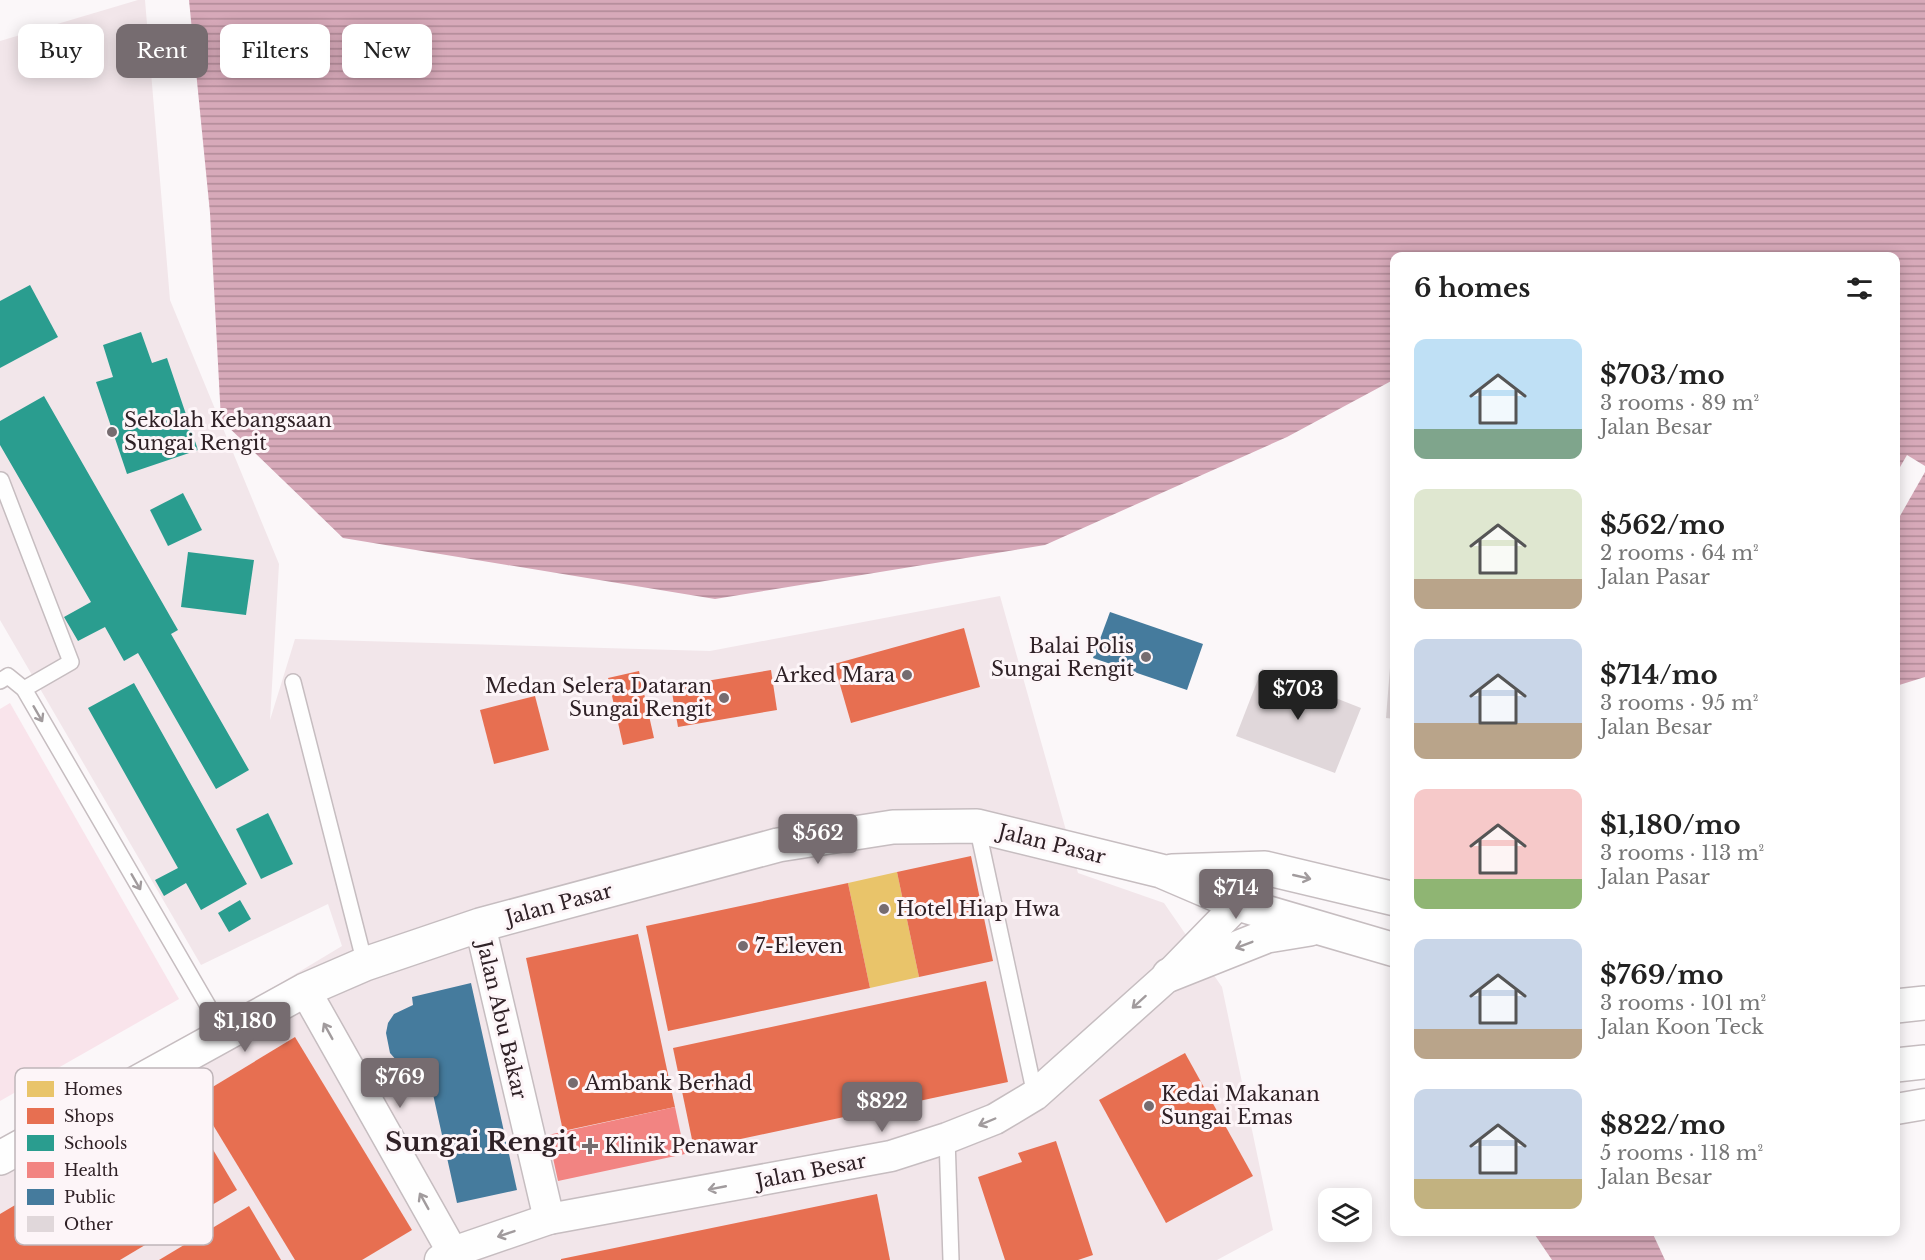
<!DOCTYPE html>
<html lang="en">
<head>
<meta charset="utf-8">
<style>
  :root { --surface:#fff; --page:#f2f2f2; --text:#222; --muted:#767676; --accent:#766c70 }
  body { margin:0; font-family:"Libre Baskerville",serif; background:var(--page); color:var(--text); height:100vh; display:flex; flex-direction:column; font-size:22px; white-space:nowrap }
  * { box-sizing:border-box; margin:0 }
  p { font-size:20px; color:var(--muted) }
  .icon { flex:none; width:33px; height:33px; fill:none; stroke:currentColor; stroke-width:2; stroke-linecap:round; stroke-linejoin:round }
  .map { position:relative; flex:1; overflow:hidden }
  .panel { position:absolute; left:1390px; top:252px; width:510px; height:984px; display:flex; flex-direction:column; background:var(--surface); border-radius:12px; box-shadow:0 3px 15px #0003 }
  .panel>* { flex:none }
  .top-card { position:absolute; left:18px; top:24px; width:570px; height:54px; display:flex; gap:12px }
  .fabs { position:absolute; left:1318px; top:1188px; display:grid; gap:12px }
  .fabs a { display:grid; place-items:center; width:54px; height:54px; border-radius:12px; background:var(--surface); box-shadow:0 3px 15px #0003; font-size:30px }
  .price { position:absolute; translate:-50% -51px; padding:0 14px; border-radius:6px; background:var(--accent); color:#fff; font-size:20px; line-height:39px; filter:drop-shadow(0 2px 3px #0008) }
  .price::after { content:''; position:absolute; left:50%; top:36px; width:18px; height:14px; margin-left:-9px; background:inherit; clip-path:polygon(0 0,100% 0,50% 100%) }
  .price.active { background:#222; color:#fff }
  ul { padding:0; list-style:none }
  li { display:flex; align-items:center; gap:18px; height:150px; padding:0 24px }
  li span { display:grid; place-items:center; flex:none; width:168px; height:120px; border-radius:12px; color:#555 }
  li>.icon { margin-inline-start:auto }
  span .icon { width:72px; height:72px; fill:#fffc; stroke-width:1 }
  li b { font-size:26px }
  h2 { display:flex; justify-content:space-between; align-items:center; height:72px; padding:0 24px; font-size:26px }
  .pill { padding:0 21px; border-radius:12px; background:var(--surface); box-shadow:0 3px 15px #0003; font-size:21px; line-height:54px }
  .pill.active { background:var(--accent); color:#fff }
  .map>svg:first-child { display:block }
  .built { fill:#f2e6ea }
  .garden { fill:#f9e4eb }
  .water { fill:url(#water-rules) }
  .pier { fill:#fbf7f9 }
  .homes { fill:#e9c46a }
  .shops { fill:#e76f51 }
  .schools { fill:#2a9d8f }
  .health { fill:#f28482 }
  .public { fill:#457b9d }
  .building { fill:#e0d7da }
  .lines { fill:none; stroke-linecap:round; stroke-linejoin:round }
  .lane-casing { stroke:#c6bdc0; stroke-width:18 }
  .street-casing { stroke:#c6bdc0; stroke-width:33 }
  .secondary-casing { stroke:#c6bdc0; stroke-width:36 }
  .lane { stroke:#fefefe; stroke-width:15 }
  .street { stroke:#fefefe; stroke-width:30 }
  .secondary { stroke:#fefefe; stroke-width:33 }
  .oneway { stroke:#a19b9d }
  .poi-dot { fill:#766c70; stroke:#fdf5f8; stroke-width:2 }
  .labels { text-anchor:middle; stroke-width:6; stroke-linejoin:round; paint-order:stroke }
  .poi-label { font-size:20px; fill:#2f2126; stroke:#fdf5f8; text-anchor:start }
  .street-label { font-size:20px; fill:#2f2126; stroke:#fdf5f8 }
  .district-label { font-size:26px; font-weight:bold; fill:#2f2126; stroke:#fdf5f8 }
  .key { fill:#fdf5f8; stroke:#bfb5b9; stroke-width:1.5 }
  .key-label { font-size:16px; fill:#2f2126 }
</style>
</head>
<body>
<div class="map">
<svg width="1925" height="1260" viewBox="0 0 1925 1260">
  <defs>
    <pattern id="water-rules" width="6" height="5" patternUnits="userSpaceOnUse" patternTransform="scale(1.5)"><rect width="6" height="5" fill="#d7a9b9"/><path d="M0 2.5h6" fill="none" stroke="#af8996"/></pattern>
  </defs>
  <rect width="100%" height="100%" fill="#fbf7f9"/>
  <path class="built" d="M138,0H145L170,300L279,564L270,720L295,639L710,651L1000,596L1078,873L1164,903L1222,987L1273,1230L1217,1260H0V1152L342,946L328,904L201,965L0,620V41Z"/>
  <path class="garden" d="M10,703L179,999L0,1101V709Z"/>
  <g class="water">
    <path d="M189,0H1925V677L1896,686V256H1395V379L1287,437L1045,545L715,599L343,538L221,420L210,213Z"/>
    <path d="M1533,1232H1652L1665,1260H1552Z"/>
  </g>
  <path class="pier" d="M1907,455L1925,466V472L1896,523V474Z"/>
  <path class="homes" d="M897,872L919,977L870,988L848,883Z"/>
  <g class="shops">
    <path d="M964,628L980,687L851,723L834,664Z"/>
    <path d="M771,670L777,710L678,727L671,687Z"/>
    <path d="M639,671L654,738L623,745L608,678Z"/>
    <path d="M535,696L549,750L494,764L480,710Z"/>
    <path d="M971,856L993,961L919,977L897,872Z"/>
    <path d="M848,883L870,988L668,1031L646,926Z"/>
    <path d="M638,934L675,1107L563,1131L526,958Z"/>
    <path d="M986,981L1008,1082L694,1149L673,1048Z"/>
    <path d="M295,1037L412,1230L362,1260H295L196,1097Z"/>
    <path d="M1185,1053L1253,1176L1166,1223L1099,1100Z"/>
    <path d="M186,1104L237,1190L120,1260H0V1214Z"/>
    <path d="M1056,1141L1093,1255L1078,1260H1005L978,1177L1022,1162L1018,1153Z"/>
    <path d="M877,1194L890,1260H561V1259Z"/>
    <path d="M249,1206L281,1260H159Z"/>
  </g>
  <g class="schools">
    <path d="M30,285L58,337L0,368V301Z"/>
    <path d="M141,332L152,363L167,358L198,450L127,474L96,382L113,377L103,345Z"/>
    <path d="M44,396L178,630L171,634L249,770L216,789L138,653L124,661L105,627L78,641L64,617L91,602L0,445V421Z"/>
    <path d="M183,493L202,530L168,546L150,510Z"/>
    <path d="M188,552L254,560L246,615L181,607Z"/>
    <path d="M134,683L247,884L201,910L186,883L164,896L155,880L178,868L88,708Z"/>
    <path d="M268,813L293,864L261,879L236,829Z"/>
    <path d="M240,900L251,919L229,932L218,913Z"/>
  </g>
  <path class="health" d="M675,1107L685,1154L558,1181L548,1135Z"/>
  <g class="public">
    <path d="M1110,612L1203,644L1187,690L1093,658Z"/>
    <path d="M471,983L517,1190L457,1203L427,1067L416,1068L397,1061L390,1053L386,1033L388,1023L394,1014L413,1005L412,997Z"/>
  </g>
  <g class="building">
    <path d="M1393,630H1395V719L1386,718Z"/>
    <path d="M1262,669L1361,708L1335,773L1236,736Z"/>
  </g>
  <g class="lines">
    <g class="lane-casing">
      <g id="lane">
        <path d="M1,480L71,662L24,689"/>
        <path d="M0,681L8,676L24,689L225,1035"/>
        <path d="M293,682L365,964"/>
        <path d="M977,826L1035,1095"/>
        <path d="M947,1138L951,1260"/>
      </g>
    </g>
    <g class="street-casing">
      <g id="street">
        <path d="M480,925L549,1219"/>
        <path d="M305,990L457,1260"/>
        <path d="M1896,1109L1925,1104"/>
        <path d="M440,1260L453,1252L549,1219L891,1156L947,1138L995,1119L1035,1095L1169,975L1238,904L1265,868"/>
      </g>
    </g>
    <g class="secondary-casing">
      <g id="secondary">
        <path d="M1172,871L1265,868L1395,899"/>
        <path d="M1169,975L1267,936L1310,929"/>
        <path d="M1896,1006L1925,1003"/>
        <path d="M1896,1065L1925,1062"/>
        <path d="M0,1158L305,990L365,964L480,925L778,845L893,827L977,826L1161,871L1238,904L1395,950"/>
      </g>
    </g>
    <use href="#lane" class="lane"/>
    <use href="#street" class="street"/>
    <use href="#secondary" class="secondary"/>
  </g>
  <defs><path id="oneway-shaft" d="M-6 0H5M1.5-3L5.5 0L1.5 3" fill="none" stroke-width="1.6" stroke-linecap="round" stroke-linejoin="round" transform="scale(1.5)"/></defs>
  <g class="oneway">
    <use href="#oneway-shaft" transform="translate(38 714) rotate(60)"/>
    <use href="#oneway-shaft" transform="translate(1302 877) rotate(13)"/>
    <use href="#oneway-shaft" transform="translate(136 882) rotate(60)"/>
    <use href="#oneway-shaft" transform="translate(1244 945) rotate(159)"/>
    <use href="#oneway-shaft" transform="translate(1139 1002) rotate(138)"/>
    <use href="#oneway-shaft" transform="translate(328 1031) rotate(-119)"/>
    <use href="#oneway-shaft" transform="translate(987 1122) rotate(157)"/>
    <use href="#oneway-shaft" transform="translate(717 1188) rotate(169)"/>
    <use href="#oneway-shaft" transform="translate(424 1201) rotate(-119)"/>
    <use href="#oneway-shaft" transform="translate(506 1234) rotate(161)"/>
  </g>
  <g class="poi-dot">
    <circle cx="112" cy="432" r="6"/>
    <circle cx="1146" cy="657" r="6"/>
    <circle cx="907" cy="675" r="6"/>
    <circle cx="724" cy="698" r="6"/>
    <circle cx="884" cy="909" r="6"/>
    <circle cx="743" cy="946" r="6"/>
    <circle cx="573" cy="1083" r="6"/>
    <circle cx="1149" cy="1106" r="6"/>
    <path d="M587 1137h6v6h6v6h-6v6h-6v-6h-6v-6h6z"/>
  </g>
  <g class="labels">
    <g class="poi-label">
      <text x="124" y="427">Sekolah Kebangsaan<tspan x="124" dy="23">Sungai Rengit</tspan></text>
      <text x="1134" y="653" text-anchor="end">Balai Polis<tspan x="1134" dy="23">Sungai Rengit</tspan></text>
      <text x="895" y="682" text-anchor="end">Arked Mara</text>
      <text x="712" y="693" text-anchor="end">Medan Selera Dataran<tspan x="712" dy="23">Sungai Rengit</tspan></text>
      <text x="896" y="916">Hotel Hiap Hwa</text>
      <text x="755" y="953">7-Eleven</text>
      <text x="585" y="1090">Ambank Berhad</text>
      <text x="1161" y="1101">Kedai Makanan<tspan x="1161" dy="23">Sungai Emas</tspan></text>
      <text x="604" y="1153">Klinik Penawar</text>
    </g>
    <g class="street-label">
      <text transform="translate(1052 844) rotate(14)" y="7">Jalan Pasar</text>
      <text transform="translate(559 904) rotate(-15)" y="7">Jalan Pasar</text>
      <text transform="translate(502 1020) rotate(77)" y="7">Jalan Abu Bakar</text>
      <text transform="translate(811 1171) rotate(-11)" y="7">Jalan Besar</text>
    </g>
    <g class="district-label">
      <text x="481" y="1151">Sungai Rengit</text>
    </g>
  </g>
  <rect x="15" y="1068" width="198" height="177" rx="9" class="key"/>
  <rect x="27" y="1081" width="27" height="16" fill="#e9c46a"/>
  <rect x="27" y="1108" width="27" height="16" fill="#e76f51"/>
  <rect x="27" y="1135" width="27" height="16" fill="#2a9d8f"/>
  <rect x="27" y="1162" width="27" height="16" fill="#f28482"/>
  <rect x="27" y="1189" width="27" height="16" fill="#457b9d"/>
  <rect x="27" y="1216" width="27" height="16" fill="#e0d7da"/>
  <g class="key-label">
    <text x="64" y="1095">Homes</text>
    <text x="64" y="1122">Shops</text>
    <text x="64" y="1149">Schools</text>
    <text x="64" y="1176">Health</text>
    <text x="64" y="1203">Public</text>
    <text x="64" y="1230">Other</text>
  </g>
</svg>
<div class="fabs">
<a><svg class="icon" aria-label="layers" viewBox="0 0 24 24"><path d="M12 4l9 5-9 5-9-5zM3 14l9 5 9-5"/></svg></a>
</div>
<b class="price active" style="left:1298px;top:721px">$703</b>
<b class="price" style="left:818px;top:865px">$562</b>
<b class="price" style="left:1236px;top:920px">$714</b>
<b class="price" style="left:245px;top:1053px">$1,180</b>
<b class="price" style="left:400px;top:1109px">$769</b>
<b class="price" style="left:882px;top:1133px">$822</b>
<div class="top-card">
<a class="pill">Buy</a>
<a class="pill active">Rent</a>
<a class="pill">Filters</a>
<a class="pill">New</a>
</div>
<section class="panel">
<h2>6 homes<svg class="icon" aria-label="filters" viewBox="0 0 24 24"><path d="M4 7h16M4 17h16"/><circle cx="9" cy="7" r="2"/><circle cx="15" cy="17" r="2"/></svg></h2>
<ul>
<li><span style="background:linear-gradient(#bfe0f5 75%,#7fa58c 0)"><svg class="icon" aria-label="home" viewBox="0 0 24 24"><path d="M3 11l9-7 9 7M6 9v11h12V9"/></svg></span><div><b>$703/mo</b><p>3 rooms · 89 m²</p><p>Jalan Besar</p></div></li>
<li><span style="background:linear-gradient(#dfe7d0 75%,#b9a48a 0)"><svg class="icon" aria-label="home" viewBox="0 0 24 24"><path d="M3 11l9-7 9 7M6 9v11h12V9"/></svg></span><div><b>$562/mo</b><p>2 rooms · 64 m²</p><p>Jalan Pasar</p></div></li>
<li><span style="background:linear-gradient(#c9d6e8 70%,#b9a48a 0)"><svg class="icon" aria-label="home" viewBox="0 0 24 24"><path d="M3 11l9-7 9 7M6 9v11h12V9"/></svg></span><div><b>$714/mo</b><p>3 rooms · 95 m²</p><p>Jalan Besar</p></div></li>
<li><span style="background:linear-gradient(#f6c9c9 75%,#8fb573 0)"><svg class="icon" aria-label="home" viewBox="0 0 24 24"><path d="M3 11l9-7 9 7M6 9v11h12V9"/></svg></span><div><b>$1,180/mo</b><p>3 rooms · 113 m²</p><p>Jalan Pasar</p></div></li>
<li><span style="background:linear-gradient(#c9d6e8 75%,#b9a48a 0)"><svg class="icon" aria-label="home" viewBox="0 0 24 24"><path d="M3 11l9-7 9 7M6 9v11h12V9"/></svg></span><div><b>$769/mo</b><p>3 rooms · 101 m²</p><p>Jalan Koon Teck</p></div></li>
<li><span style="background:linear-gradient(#c9d6e8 75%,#c2b280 0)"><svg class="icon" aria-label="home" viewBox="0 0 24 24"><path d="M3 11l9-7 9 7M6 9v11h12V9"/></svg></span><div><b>$822/mo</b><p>5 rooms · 118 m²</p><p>Jalan Besar</p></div></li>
</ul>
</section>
</div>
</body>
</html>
